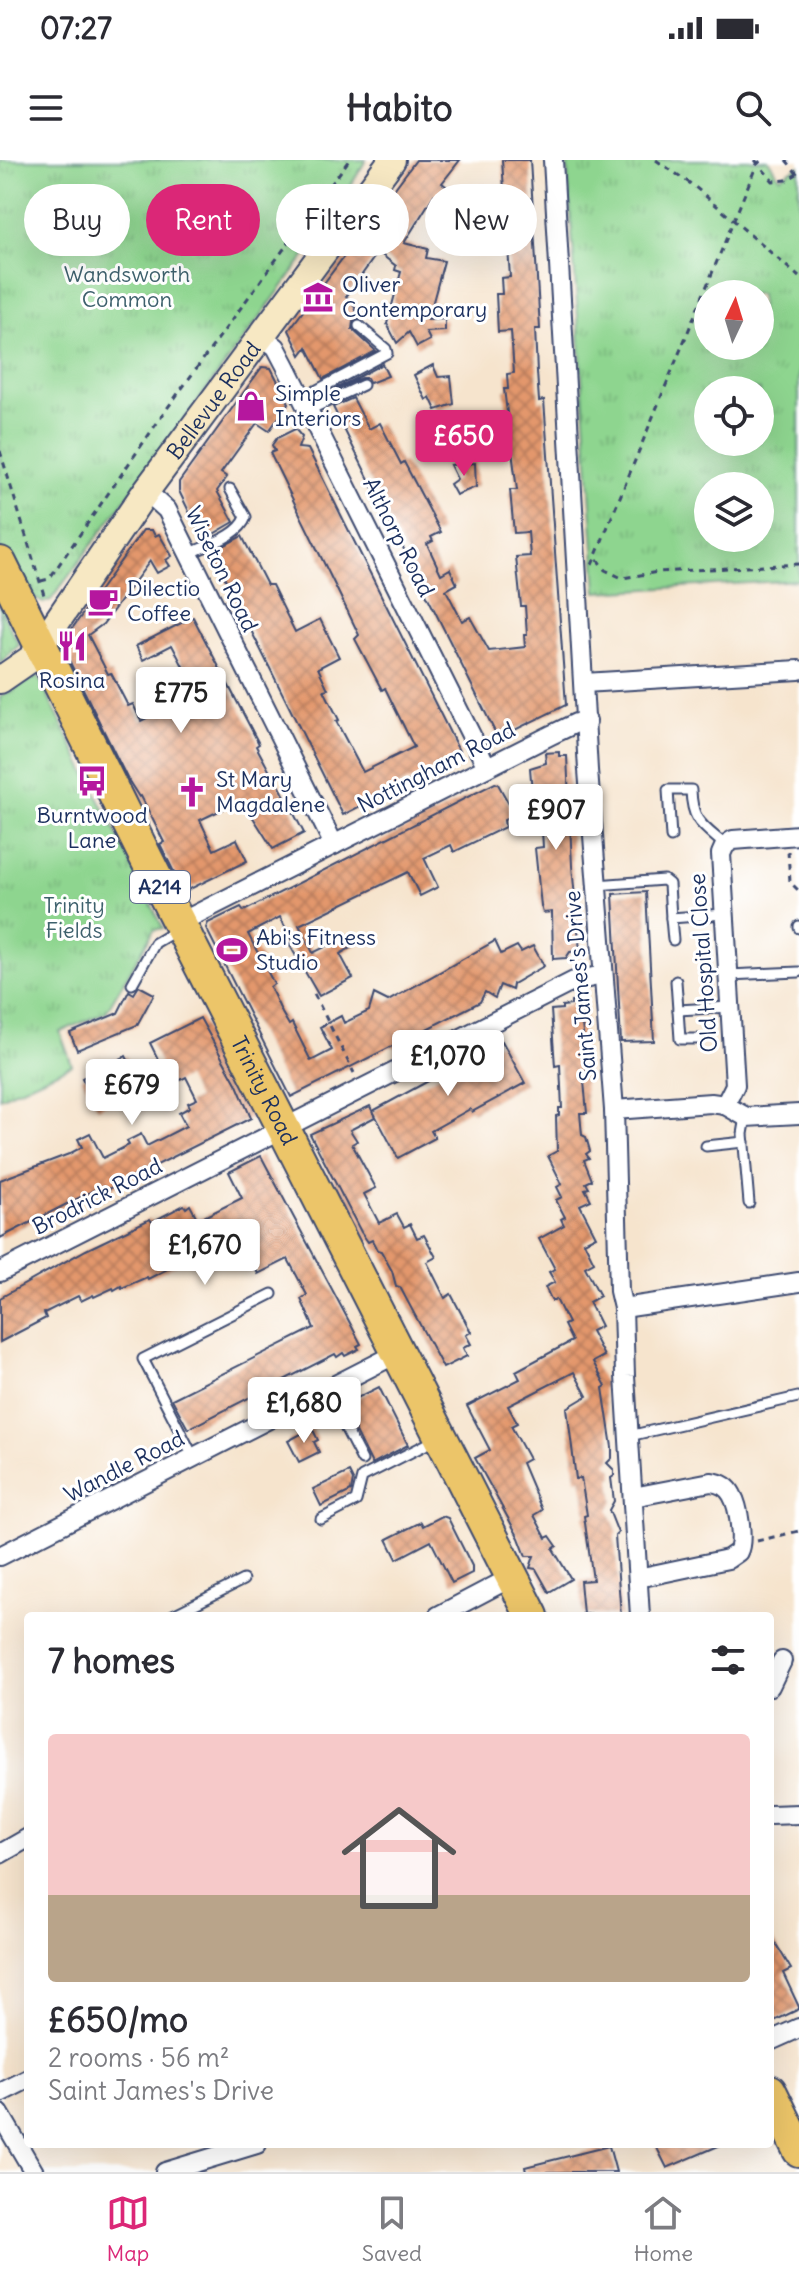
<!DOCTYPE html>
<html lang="en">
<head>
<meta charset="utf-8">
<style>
  :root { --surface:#fff; --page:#f2f2f3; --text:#2b2b33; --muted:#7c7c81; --line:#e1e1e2; --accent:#db2777 }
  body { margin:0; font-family:Delius,sans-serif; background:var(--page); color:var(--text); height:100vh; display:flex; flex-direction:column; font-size:30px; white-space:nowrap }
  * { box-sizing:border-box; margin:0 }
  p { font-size:26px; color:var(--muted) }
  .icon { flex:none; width:44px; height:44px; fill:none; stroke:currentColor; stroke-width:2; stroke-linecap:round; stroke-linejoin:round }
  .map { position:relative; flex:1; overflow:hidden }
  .panel { position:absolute; left:24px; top:1452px; width:750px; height:536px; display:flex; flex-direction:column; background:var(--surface); border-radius:8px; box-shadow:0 8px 32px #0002 }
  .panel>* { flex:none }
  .hud { position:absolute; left:24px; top:24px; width:752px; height:72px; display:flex; gap:16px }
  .needle { width:52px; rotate:4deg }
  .fabs { position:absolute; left:694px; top:120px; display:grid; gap:16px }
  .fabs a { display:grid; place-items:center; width:80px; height:80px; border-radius:50%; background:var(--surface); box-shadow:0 8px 32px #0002; font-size:40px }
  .price { position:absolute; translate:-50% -68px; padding:0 18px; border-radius:8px; background:#fff; color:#222; font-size:26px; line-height:52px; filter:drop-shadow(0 2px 4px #0008) }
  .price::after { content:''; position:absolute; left:50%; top:48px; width:24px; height:18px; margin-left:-12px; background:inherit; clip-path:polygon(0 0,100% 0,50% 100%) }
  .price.selected { background:var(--accent); color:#fff }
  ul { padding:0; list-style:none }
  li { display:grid; align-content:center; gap:16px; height:424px; padding:0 24px }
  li+li { border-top:2px solid var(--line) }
  li span { display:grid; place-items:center; height:248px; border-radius:8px; color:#555 }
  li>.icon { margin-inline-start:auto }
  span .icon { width:144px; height:144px; fill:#fffc; stroke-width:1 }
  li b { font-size:34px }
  h2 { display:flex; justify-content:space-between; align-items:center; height:96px; padding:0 24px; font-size:34px }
  .chip { padding:0 28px; border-radius:36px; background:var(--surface); box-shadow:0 8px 32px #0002; font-size:28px; line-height:72px }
  .chip.selected { background:var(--accent); color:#fff }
  .status { display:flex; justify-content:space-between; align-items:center; height:56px; padding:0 40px; background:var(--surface); direction:ltr }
  .status svg { height:22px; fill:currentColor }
  header { display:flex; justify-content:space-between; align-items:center; height:104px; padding:0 24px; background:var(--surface); font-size:36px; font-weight:700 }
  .dock { display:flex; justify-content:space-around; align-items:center; height:112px; border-top:2px solid var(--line); background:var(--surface); font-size:22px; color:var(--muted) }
  .dock a { display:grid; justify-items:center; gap:4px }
  .dock .selected { color:var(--accent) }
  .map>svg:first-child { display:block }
  .park { fill:url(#park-tufts); stroke:#548276; stroke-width:2; fill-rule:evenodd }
  .building { fill:url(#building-cross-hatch) }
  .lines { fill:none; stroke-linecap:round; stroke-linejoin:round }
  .service-casing { stroke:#3c4a6f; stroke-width:13 }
  .minor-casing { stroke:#3c4a6f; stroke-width:22 }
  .secondary-casing { stroke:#3c4a6f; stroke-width:30 }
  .trunk-casing { stroke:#3c4a6f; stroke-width:36 }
  .path { stroke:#3c4a6f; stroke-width:3; stroke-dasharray:6 6; stroke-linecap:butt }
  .service { stroke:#fff; stroke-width:9 }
  .minor { stroke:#fff; stroke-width:18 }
  .secondary { stroke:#f7e8c3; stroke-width:26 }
  .trunk { stroke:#ecc569; stroke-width:32 }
  .labels { text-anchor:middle; stroke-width:6; stroke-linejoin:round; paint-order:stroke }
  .shield { fill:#fff; stroke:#5f6d8e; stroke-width:2 }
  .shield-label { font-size:20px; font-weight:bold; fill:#1b2f5e }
  .park-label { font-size:22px; fill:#3e616d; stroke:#fff }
  .poi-label { font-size:22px; fill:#1b2f5e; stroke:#fff; text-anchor:start }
  .street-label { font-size:22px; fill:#1b2f5e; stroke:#fff }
</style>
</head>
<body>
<div class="status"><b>07:27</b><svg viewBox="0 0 49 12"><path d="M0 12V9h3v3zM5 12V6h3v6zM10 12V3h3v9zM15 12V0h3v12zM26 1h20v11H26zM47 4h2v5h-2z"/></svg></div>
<header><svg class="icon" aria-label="menu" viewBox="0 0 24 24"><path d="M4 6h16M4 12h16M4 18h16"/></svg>Habito<svg class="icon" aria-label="search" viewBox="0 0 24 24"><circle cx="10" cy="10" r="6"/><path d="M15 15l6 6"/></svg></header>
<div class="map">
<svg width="799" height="2012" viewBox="0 0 799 2012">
  <defs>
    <pattern id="park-tufts" width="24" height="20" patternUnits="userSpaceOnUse" patternTransform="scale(2)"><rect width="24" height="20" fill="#8ed58f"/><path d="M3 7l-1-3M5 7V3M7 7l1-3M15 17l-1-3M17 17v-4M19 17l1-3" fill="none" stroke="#7ab77e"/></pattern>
    <pattern id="building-cross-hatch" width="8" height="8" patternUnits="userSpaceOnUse" patternTransform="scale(2)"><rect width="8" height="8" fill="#e3976c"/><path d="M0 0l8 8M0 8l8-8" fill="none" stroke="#b77c5c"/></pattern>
  </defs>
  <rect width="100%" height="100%" fill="#fff"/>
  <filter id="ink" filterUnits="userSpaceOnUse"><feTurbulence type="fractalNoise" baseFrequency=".0125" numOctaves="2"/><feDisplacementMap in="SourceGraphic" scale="16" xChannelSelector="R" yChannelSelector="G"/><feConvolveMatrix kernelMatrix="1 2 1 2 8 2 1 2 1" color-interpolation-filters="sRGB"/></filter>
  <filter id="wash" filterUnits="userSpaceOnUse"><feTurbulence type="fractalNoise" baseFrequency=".006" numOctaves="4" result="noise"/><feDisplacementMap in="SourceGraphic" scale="32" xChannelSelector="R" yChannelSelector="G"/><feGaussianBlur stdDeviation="1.8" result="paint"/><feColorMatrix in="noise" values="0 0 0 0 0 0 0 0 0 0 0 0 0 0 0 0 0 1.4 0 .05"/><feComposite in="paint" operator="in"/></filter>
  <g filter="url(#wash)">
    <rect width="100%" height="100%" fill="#f6e4cd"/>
    <g class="park">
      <path d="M0,0H366L347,32L350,35L51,440L43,443L33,437L3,454L19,485L0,503Z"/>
      <path d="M567,0H768L780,17L799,6V420L597,432ZM708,134H760V186H708ZM708,230H760V282H708ZM708,326H760V378H708Z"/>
      <path d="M38,516L163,768L154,770L106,852L60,872L72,905L0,938V537Z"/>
    </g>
    <g id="blocks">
      <g class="building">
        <path d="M416,0H460L442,23L461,37L453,49L434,35L404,83L428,89L426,98L444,101L428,160L445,159V171L426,172L430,180L417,187L409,172L397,183L387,164L401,112L395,110L396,106L378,92L346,137L352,141L360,159L353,162L352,169L376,191L323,219L307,187L301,195L289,170Z"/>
        <path d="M502,0H530L540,169H535L537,212L539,241L544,240L566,545L498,578L333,247L353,238L369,269L380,263L401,304L404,302L441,372L431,377L433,381L427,384L441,414L450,409L457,424L446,430L462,461L470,457L489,491L525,487L524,475H527L525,446H521L516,397L530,396L528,372L514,373L510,330H517L504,229H508L507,214L514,213L511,171L498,172L496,134H502L501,118L510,117Z"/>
        <path d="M382,204L388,216L370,223L367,218H361L326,234Z"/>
        <path d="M433,205L438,217L451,216L454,244L436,250L430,237L426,240L414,215Z"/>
        <path d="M262,207L271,208L289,243L269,271L257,263L221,313L227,317L217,331L234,362L203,380L179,331V322Z"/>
        <path d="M295,269L302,277L298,288L308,289L461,595L343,655L212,392L242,376L267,425H272L295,472L320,459L339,497L318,508L328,529L324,530L339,560L336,561L363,612L414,587L385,528L382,530L355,479L359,475L347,450L270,293L275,291L272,285L277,278Z"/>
        <path d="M475,303L476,327L456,335L450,324L457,319L450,305Z"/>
        <path d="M143,370H152L155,376L159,374L172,396L166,400L170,406L157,413L150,401L103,464L88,475L108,514L111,513L128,546L133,544L141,561L169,547L158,525L185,510L172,485L143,500L136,486L193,457L259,584L256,586L271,614L273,613L304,673L273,689L242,640L200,660L214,690L237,679L247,701L184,732L160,684L164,682L141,636L139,637L127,618L61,484Z"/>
        <path d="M559,592V596H567L572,706L580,791L570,792L566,798L553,799L552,752L543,753L541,746L535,688L543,687L541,654L534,655L530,608L546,603L545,593Z"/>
        <path d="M495,623L498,624L515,655L504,660L505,667L454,692L451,685L424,698L438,727L420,736L408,712L299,765L313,793L351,774H356L361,782L340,794L353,818L319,836L289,784L293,782L280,757L248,774L274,824L270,827L282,853L289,865L292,863L311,901L332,890L320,867L341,856L344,863L369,851L374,834L388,841L495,781L501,794L517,786L521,792L533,786L544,806L513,824L512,830L500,825L495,838L485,832L480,842L399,883L398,888L392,886L291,937L206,768L208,763L241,747L244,751Z"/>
        <path d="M646,732L654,881L621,882L613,734Z"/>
        <path d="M139,826L154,834L137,865L77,890L70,873L118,853L129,831L134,834Z"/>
        <path d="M584,841L586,863L582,864L587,911H583L587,953H580L582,975L586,977L590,991L586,994L589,998L584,1000L592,1020L586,1023L589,1028L585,1029L591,1040L580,1045L596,1076L584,1082L594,1102L585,1107L600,1136L589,1142L601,1166L591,1171L604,1196L593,1202L606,1226L603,1228L612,1287V1298L607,1303L614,1310V1316L611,1318L614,1341L609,1350L618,1373L615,1376L621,1456L583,1454L580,1421L593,1420L584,1356L587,1355L581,1318L576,1319L567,1248L587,1236L574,1212L508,1246L517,1263L511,1266L529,1299L522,1303L542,1350L534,1355L546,1378L550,1376L557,1386L553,1389L571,1419L549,1432L536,1409L530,1408L534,1396H526L519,1378L475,1298L490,1290L467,1246L520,1219L516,1211L572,1181L564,1165L568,1163L556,1139L552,1141L545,1127L555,1122L549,1112L555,1109L539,1079L564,1065L561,1059L565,1057L556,1040L562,1037L557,1027L562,1024L548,996L557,991L556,956L559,955V948H562L560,905L555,906L551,850L562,849V846L571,845V842Z"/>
        <path d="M200,858L237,925L251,958L105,1031L102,1026L0,1078V1020L69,994L82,987L78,979L90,973L103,998L129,985L127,981L141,974L147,986L186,966L179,953L190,947L188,943L197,939L186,917L126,948L120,936L98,948L82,918L126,896L136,915L160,903L150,883Z"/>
        <path d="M502,881L525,923L472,952L470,949L431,971L435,978L398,998L373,951Z"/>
        <path d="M370,946L375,957L350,970L357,981L352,984L376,1028L364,1034L379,1063L397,1054L404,1067L410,1064L417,1078L424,1075L436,1097L427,1102L445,1138L451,1134L471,1172L466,1175L471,1184L463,1188L467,1196L443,1208L400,1127L396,1126L392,1111L381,1091L377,1090L372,1080L368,1082L361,1072L310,974Z"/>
        <path d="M261,996L351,1165L361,1184L357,1186L359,1189L345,1196L343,1193L337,1197L335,1194L188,1269L172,1239L314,1168L301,1139L307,1135L288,1099L258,1114L247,1092L251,1090L237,1065L226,1070L224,1065L189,1082L157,1065L177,1104L148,1119L147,1117L122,1128L121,1126L114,1130L113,1128L94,1137L93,1135L81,1141L78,1136L44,1153L46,1158L0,1182V1138L86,1090L150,1059L152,1062L184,1045L186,1048L190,1045L198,1060L242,1038L229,1012Z"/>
        <path d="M379,1227L408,1285L372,1304L343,1245Z"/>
        <path d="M312,1268L318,1280L314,1282L319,1292L299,1302L288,1281Z"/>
        <path d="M349,1312L353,1320L351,1331L321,1346L313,1329Z"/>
        <path d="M442,1356L448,1358L472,1406V1413L452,1423L431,1381L397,1399L387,1379L421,1362L423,1366Z"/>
        <path d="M770,1774L791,1809L783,1813L799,1847V1849L770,1863Z"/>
        <path d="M655,1984H723L667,2008Z"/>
        <path d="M609,1986L616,2012H526L525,2007Z"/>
      </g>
    </g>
  </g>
  <g filter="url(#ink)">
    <use href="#blocks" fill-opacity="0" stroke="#3c4a6f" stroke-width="2"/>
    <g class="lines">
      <g class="service-casing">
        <g id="service">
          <path d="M302,238L387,193L386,189L359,166"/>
          <path d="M309,250L363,225"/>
          <path d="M189,394C206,385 239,377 246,357L230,329"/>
          <path d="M671,677L668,630H691C692,662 702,665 725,685"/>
          <path d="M596,725L664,720L669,724L671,758L724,754"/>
          <path d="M671,758L673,780"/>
          <path d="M799,766V768"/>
          <path d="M728,815L799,812"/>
          <path d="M676,821L680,879H698"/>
          <path d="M132,824L155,783L177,770"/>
          <path d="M678,850L730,847"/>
          <path d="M746,957L743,974L749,1043"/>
          <path d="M706,986L744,982"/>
          <path d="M326,1231L362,1300"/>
          <path d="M629,1276L798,1237"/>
          <path d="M194,1298L143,1199L272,1134"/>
          <path d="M321,1359L356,1341L362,1317L437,1279"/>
          <path d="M171,1456L243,1420"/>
        </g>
      </g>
      <g class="minor-casing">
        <g id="minor">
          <path d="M553,0L588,610L614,950L619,1131L623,1148L625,1216L640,1456"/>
          <path d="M261,175L276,187L286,206L487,607"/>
          <path d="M146,331L167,350L334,685"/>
          <path d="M584,523L799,510"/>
          <path d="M799,675L733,680L725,685L721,694L735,925L725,945L746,957L799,954"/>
          <path d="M179,763L551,575L576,563L587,561"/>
          <path d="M614,950L711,943L725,945"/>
          <path d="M0,1112L574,821L603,815"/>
          <path d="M623,1148L799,1122"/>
          <path d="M633,1337L711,1322C720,1323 728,1327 732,1335C739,1347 744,1381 738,1392L728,1399L638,1418"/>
          <path d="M0,1396L398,1193"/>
          <path d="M438,1456L512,1417"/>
          <path d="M770,1526L782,1501"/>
          <path d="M770,1655L799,1654"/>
          <path d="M0,1694L28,1678"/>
          <path d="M770,1881L799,1868"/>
          <path d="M0,1933L28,1919"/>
          <path d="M0,1954L34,2012"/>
          <path d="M165,2012L257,1984"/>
        </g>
      </g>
      <g class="secondary-casing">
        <g id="secondary">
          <path id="s1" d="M0,520L32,498L146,331L392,0"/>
        </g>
      </g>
      <g class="trunk-casing">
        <g id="trunk">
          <path id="s2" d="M0,403L154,714L532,1456"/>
          <path d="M770,1931L799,1990"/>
        </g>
      </g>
      <g class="path">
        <path d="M656,0L694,26L799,117"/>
        <path d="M755,0L773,21L787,20L797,14"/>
        <path d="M786,0L799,16"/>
        <path d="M0,291L44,435"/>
        <path d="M597,399L605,410L622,418L658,412L799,404"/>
        <path d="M592,405L757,4L762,0"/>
        <path d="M41,421L49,419L166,250L349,0"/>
        <path d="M788,691L790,722L799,731"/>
        <path d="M314,834L354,913"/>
        <path d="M757,1381L799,1371"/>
      </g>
      <use href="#service" class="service"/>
      <use href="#minor" class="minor"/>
      <use href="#secondary" class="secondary"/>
      <use href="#trunk" class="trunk"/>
    </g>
  </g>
  <defs>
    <g id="museum-bare" transform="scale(2.4)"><path d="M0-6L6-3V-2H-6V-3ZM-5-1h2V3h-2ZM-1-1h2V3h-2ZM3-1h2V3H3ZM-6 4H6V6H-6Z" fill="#b5179e" stroke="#fff" stroke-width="2.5" paint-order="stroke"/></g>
    <g id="shop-bare" transform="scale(2.4)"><path d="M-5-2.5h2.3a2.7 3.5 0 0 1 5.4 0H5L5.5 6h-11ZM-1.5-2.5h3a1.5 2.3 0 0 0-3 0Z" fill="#b5179e" stroke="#fff" stroke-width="2.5" paint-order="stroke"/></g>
    <g id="cafe-bare" transform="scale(2.4)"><path d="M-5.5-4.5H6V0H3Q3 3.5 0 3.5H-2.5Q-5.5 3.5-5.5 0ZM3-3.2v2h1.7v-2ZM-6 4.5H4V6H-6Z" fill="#b5179e" stroke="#fff" stroke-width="2.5" paint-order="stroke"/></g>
    <g id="restaurant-bare" transform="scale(2.4)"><path d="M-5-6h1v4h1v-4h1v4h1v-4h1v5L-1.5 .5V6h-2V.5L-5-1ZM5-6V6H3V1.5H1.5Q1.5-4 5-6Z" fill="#b5179e" stroke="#fff" stroke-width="2.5" paint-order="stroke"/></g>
    <g id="bus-bare" transform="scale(2.4)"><path d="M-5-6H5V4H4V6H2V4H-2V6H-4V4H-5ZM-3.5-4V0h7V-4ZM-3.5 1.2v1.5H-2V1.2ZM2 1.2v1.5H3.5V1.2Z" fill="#b5179e" stroke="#fff" stroke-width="2.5" paint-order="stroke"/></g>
    <g id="church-bare" transform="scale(2.4)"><path d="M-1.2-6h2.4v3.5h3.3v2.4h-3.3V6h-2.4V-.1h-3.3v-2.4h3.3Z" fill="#b5179e" stroke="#fff" stroke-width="2.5" paint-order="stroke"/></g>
    <g id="stadium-bare" transform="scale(2.4)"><path d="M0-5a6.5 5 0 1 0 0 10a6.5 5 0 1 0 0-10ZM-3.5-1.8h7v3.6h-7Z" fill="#b5179e" stroke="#fff" stroke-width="2.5" paint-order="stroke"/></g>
  </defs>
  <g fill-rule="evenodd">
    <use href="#museum-bare" x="318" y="137"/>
    <use href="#shop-bare" x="251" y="246"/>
    <use href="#cafe-bare" x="103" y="441"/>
    <use href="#restaurant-bare" x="72" y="486"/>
    <use href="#bus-bare" x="92" y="621"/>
    <use href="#church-bare" x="192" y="632"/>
    <use href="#stadium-bare" x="232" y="790"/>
  </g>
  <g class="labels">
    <rect class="shield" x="130" y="711" width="60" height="32" rx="6"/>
    <g class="shield-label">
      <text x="160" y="734">A214</text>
    </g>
    <g class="park-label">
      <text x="127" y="122">Wandsworth<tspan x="127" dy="25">Common</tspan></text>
      <text x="74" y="753">Trinity<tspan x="74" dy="25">Fields</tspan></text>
    </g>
    <g class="poi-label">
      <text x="342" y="132">Oliver<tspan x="342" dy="25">Contemporary</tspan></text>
      <text x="275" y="241">Simple<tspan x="275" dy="25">Interiors</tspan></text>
      <text x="127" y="436">Dilectio<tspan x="127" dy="25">Coffee</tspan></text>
      <text x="72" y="528" text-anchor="middle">Rosina</text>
      <text x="216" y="627">St Mary<tspan x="216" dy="25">Magdalene</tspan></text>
      <text x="92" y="663" text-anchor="middle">Burntwood<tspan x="92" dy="25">Lane</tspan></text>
      <text x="256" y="785">Abi's Fitness<tspan x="256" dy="25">Studio</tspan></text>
    </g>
    <g class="street-label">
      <text dy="8" stroke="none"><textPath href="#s1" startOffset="354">Bellevue Road</textPath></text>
      <text transform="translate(399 377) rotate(63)" y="8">Althorp Road</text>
      <text transform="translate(222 409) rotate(64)" y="8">Wiseton Road</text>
      <text transform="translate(436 607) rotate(-27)" y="8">Nottingham Road</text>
      <text transform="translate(703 803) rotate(-94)" y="8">Old Hospital Close</text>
      <text transform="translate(580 826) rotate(-95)" y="8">Saint James's Drive</text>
      <text dy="8" stroke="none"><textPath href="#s2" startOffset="590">Trinity Road</textPath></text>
      <text transform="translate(97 1036) rotate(-27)" y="8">Brodrick Road</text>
      <text transform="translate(124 1306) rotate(-27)" y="8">Wandle Road</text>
    </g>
  </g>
</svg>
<div class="fabs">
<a><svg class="needle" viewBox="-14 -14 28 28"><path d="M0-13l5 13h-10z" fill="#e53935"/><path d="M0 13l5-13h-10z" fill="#7c7c81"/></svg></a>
<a><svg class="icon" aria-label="locate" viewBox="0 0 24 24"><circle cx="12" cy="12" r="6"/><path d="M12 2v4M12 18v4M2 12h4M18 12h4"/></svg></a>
<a><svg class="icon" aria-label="layers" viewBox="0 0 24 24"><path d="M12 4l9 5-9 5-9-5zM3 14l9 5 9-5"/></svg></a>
</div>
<b class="price selected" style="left:464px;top:318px">£650</b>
<b class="price" style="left:181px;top:575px">£775</b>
<b class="price" style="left:556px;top:692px">£907</b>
<b class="price" style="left:448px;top:938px">£1,070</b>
<b class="price" style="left:132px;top:967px">£679</b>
<b class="price" style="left:205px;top:1127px">£1,670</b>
<b class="price" style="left:304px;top:1285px">£1,680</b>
<div class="hud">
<a class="chip">Buy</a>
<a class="chip selected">Rent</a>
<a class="chip">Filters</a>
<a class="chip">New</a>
</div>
<section class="panel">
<h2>7 homes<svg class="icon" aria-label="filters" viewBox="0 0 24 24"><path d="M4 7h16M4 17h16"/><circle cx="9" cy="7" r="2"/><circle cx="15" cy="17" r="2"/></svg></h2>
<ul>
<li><span style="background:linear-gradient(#f6c9c9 65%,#b9a48a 0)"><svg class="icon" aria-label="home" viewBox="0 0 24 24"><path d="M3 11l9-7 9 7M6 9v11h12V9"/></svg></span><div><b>£650/mo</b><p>2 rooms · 56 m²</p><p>Saint James's Drive</p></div></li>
</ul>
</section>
</div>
<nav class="dock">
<a class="selected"><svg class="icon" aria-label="map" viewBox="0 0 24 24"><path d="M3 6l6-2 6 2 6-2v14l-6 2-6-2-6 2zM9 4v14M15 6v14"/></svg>Map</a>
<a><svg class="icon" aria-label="saved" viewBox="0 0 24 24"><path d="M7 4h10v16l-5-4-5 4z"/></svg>Saved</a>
<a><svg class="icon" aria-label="home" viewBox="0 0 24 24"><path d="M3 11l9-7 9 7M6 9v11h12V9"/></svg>Home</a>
</nav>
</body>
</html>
